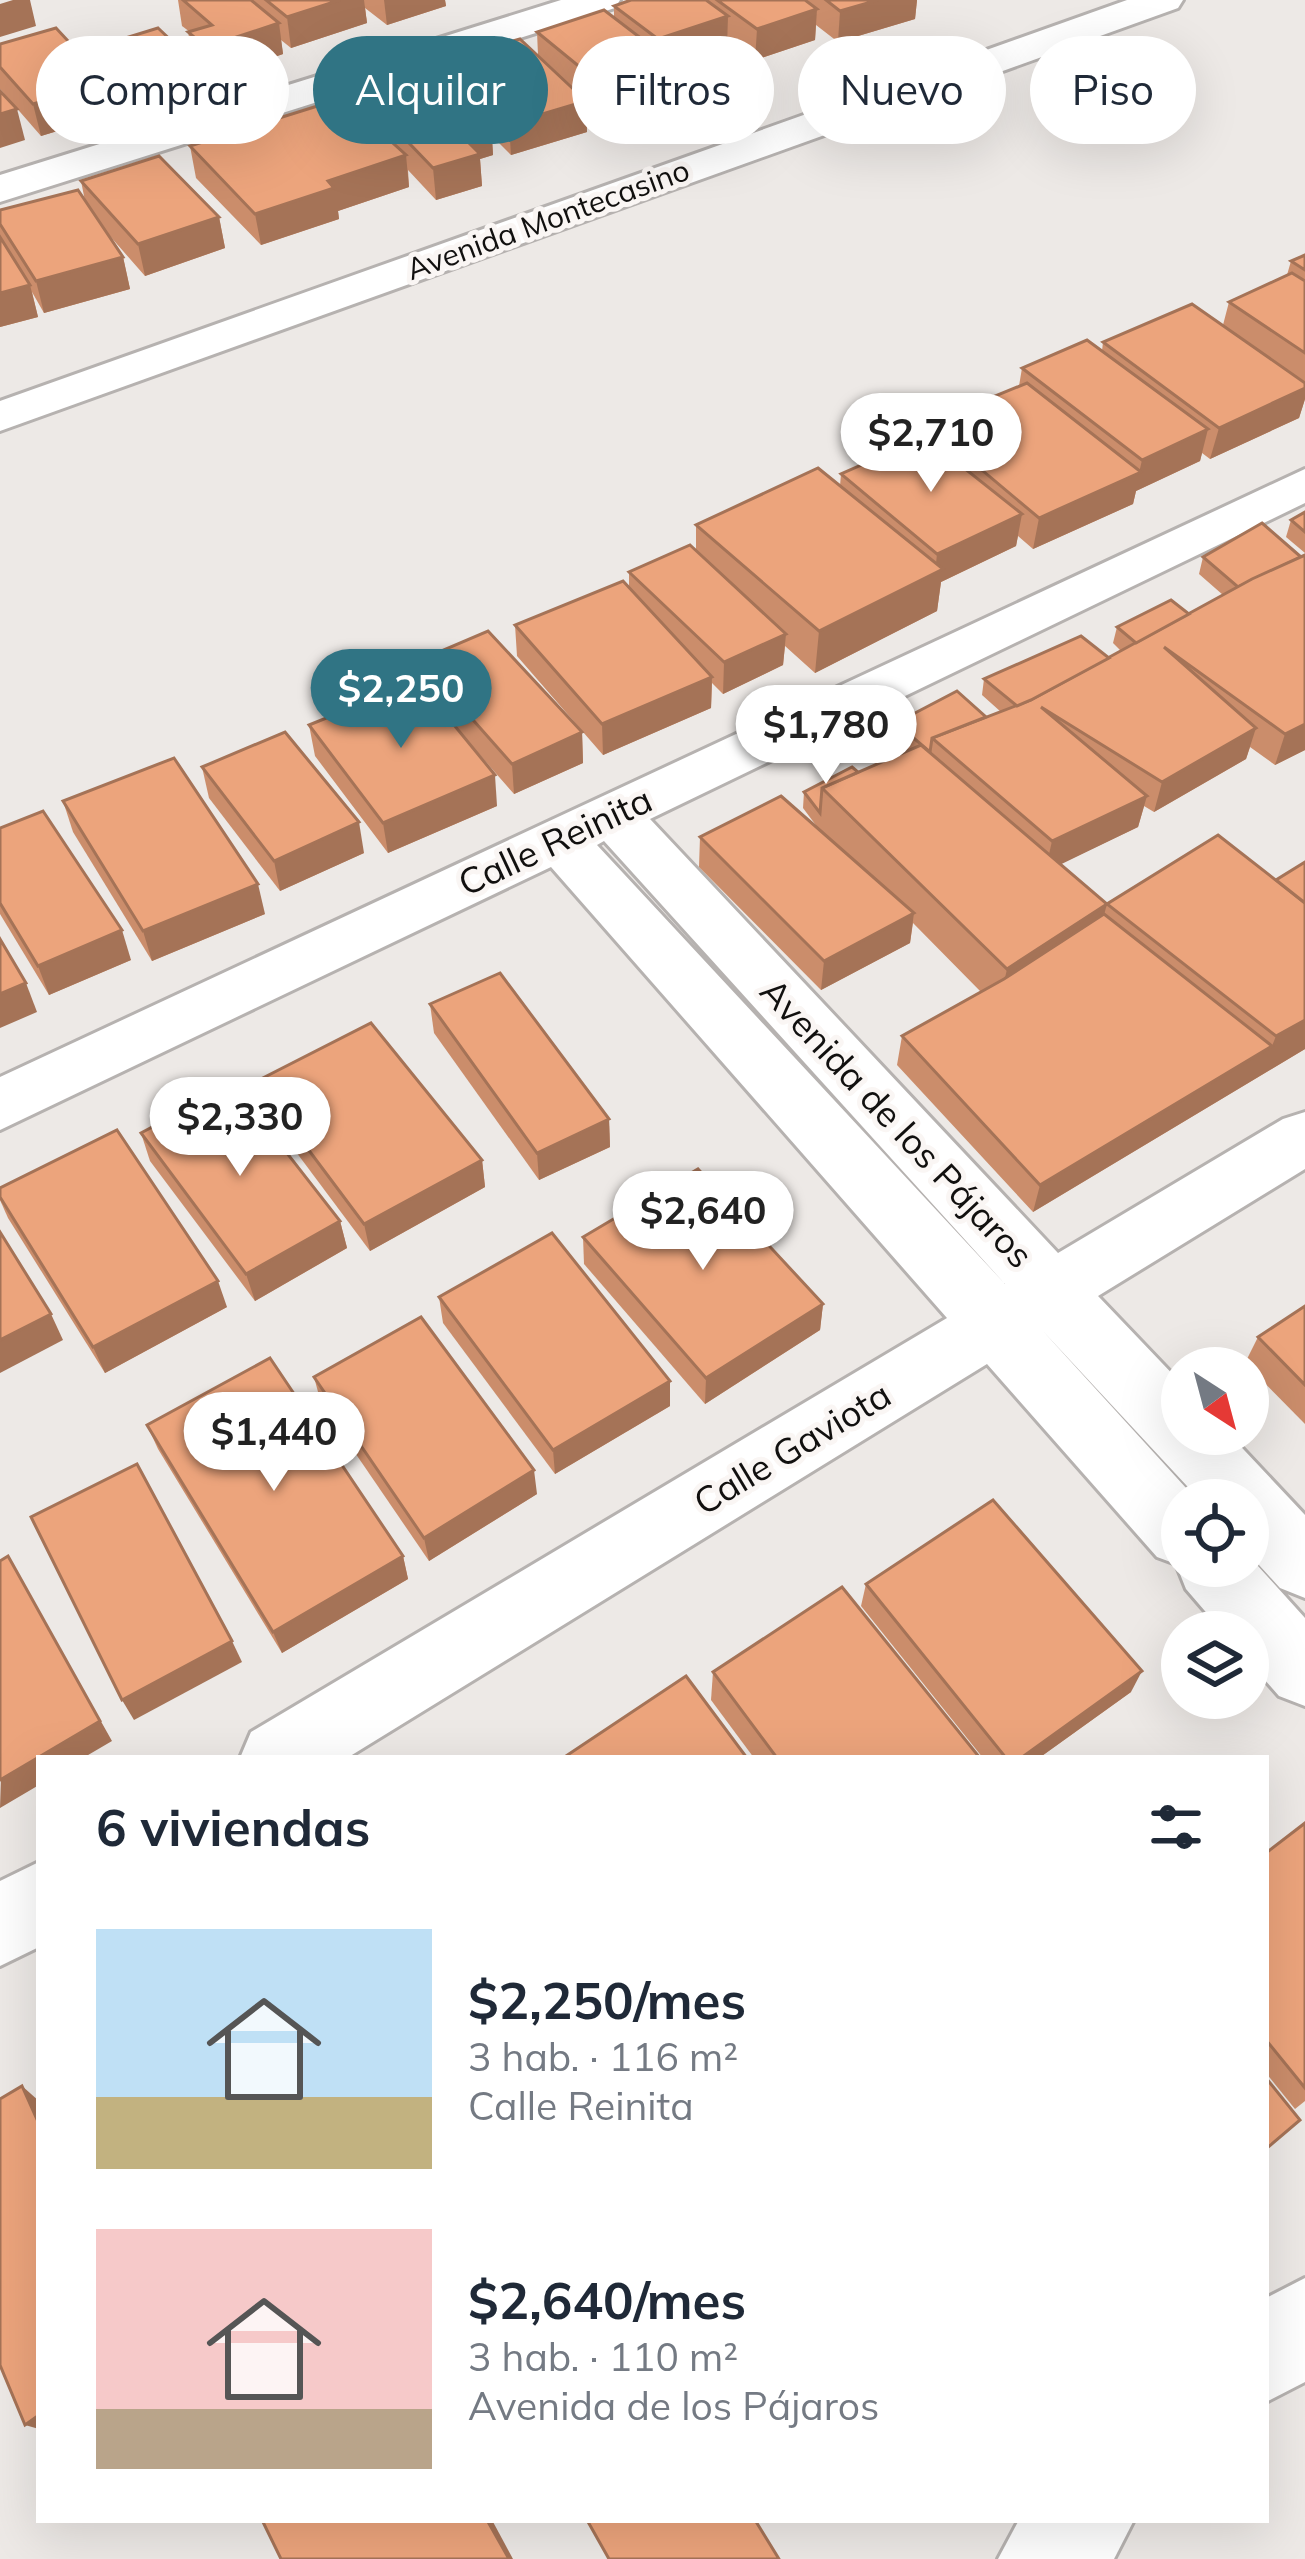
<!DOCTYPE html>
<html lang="es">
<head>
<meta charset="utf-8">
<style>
  :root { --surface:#fff; --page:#f2f2f3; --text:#1f2937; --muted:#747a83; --accent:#307484 }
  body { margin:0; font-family:Mulish,sans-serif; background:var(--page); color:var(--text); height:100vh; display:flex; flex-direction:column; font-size:45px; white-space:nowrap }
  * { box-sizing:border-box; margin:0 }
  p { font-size:39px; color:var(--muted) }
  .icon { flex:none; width:66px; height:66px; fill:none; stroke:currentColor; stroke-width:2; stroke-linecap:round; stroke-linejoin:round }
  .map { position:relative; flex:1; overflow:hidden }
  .drawer { position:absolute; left:36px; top:1755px; width:1233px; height:768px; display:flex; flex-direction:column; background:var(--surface); border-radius:0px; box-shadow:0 12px 48px #0002 }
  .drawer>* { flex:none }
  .guide { position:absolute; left:36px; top:36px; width:1233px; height:108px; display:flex; gap:24px }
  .needle { width:78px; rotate:144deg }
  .fabs { position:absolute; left:1161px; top:1347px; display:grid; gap:24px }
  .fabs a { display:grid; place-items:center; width:108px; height:108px; border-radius:50%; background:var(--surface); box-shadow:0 12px 48px #0002; font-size:60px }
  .price { position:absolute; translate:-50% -102px; padding:0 27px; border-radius:42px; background:#fff; color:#222; font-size:39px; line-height:78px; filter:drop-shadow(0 3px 6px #0008) }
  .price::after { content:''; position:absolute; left:50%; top:72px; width:36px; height:27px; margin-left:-18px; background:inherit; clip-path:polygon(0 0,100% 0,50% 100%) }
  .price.selected { background:var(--accent); color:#fff }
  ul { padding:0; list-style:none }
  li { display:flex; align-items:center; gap:36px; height:300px; padding:0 60px }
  li span { display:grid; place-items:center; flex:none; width:336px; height:240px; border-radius:0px; color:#555 }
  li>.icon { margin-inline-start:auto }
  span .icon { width:144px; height:144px; fill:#fffc; stroke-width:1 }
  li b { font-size:51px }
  h2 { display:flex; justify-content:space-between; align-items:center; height:144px; padding:0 60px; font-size:51px }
  .chip { padding:0 42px; border-radius:54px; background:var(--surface); box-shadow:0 12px 48px #0002; font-size:42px; line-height:108px }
  .chip.selected { background:var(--accent); color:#fff }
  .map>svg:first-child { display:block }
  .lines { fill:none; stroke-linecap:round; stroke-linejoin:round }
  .minor-casing { stroke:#b6b2b0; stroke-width:6 }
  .minor { fill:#fff; fill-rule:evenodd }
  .wall { fill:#cb8d6b }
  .shaded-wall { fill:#a57357 }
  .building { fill:#eca47c; stroke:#a57357; stroke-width:3 }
  .labels { text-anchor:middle; stroke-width:10; stroke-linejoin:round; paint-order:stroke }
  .far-street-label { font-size:30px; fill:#11100f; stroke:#faf6f4 }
  .street-label { font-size:36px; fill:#11100f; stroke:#faf6f4 }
</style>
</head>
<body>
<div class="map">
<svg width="1305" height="2559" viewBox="0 0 1305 2559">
  <rect width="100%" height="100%" fill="#ede9e6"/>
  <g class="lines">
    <g class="minor-casing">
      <g id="minor">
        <path d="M561,0H620L615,8L0,202V175Z"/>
        <path d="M1127,0H1183L1178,8L0,431V401Z"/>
        <path d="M1305,469V503L650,819L1058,1253L1283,1119L1305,1112V1169L1098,1296L1182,1384V1434H1229L1305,1515V1598L1280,1588L1248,1553V1500H1200L1042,1330L1197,1500H1182V1566H1248V1555L1305,1618V1706L1279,1696L1248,1661V1632H1223L1186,1589L1176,1564L1157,1557L987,1364L347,1758H240L251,1732L947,1318L551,867L0,1130V1077ZM604,841L1005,1284L597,845Z"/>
        <path d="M39,1862V1947L0,1966V1881Z"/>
        <path d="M1305,2278V2382L1266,2402V2298Z"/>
        <path d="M1019,2520H1134L1114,2559H998Z"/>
      </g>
    </g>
    <use href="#minor" class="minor"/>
  </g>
  <g class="wall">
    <path d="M178,0H445L446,6L387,25L365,8L367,23L291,48L281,40L283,54L212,79L195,64L198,80L145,97L110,61L106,44L194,62L188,32H190L182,26Z"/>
    <path d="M631,0H917L915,19L838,42L816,25L815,40L755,60L728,39L727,47L672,66V93L603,117L586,103L587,132L511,155L492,136L493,155L480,159L482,186L436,200L408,170L409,187L338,211L339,219L261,245L196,178L190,146L364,118L361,93L447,80L445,60L538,55L537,32L614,18V6Z"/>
    <path d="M0,44L106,82L113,114L41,136L0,89Z"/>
    <path d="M81,181L219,217L225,248L145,276L109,235L123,257L130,289L44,313L32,292L38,317L0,327V210L85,201Z"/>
    <path d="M1305,255V399L1299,418L1210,459L1202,453L1200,461L1136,491L1133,504L1033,549L1018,536L1016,546L941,582L937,611L815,673L785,646L783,665L723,694L712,683L711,708L603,755L517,656L515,625L629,588V572L696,550V525L840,486L841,474L926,438L927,424L1019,386L1022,368L1102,351L1103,342L1223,325L1229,302L1287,275L1291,261Z"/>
    <path d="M1305,512V553L1286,537L1291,520Z"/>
    <path d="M1305,555V750L1275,765L1250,747L1246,759L1154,812L1144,806L1138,827L1060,864L1107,904L1276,880L1305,862V1049L1033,1212L897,1065L902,1036L981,992L913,923L910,943L821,990L699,867L700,837L818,828L803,808L804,792L858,772L907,751L894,740L896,723L986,717L1001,712L982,695L984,679L1109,658L1121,651L1113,643L1117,627L1189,614L1223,595L1199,574L1203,557H1301Z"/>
    <path d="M420,660L582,732L583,763L514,794L451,722L497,806L388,853L315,756L309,725L424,688Z"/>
    <path d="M202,767L364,853L280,891L209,798Z"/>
    <path d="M63,801L265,914L152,961L73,832Z"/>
    <path d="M0,828L131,960L49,995L0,914Z"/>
    <path d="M430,1004L609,1119L610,1147L539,1180L434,1033Z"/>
    <path d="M257,1081L482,1160L485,1187L370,1251L264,1109Z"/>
    <path d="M141,1133L340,1221L347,1248L255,1301L150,1161Z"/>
    <path d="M0,1188L227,1307L105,1373L8,1218L0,1200Z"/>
    <path d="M583,1237L823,1304L820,1330L705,1404L584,1264Z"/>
    <path d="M439,1297L670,1381V1406L555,1474L443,1323Z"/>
    <path d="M1305,1306V1424L1245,1363L1258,1337Z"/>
    <path d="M314,1377L537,1494L429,1561L321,1403Z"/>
    <path d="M147,1425L403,1556L408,1579L282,1653L158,1449Z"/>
    <path d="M866,1584L1131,1692L1039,1758H983L861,1606Z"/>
    <path d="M713,1672L980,1758H754L711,1700Z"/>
    <path d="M1305,1823V2101L1295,2109L1266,2073V1853Z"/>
  </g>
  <g class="shaded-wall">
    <path d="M13,0H30L36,26L0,37V4Z"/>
    <path d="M340,0H364L367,23L291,48L287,17Z"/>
    <path d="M384,0H445L446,6L387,25Z"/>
    <path d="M878,0H917L915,19L838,42L840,11Z"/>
    <path d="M817,9L815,40L755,60L757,29Z"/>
    <path d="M728,16L727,47L672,66V93L603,117V86L658,67V39Z"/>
    <path d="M279,23L283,54L212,79L206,47Z"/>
    <path d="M195,63L198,80L145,97L142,80Z"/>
    <path d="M106,82L113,114L41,136L33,104Z"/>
    <path d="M586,101L587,132L511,155L509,124Z"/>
    <path d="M17,109L25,140L0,148V114Z"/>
    <path d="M491,124L493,155L480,159L482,186L436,200L433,168L459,133Z"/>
    <path d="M406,155L409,187L338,211L339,219L261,245L255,214L328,181Z"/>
    <path d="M219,217L225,248L145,276L138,244Z"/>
    <path d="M123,257L130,289L44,313L36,281Z"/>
    <path d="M30,285L38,317L0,327V293Z"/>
    <path d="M1305,388V399L1299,418L1210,459L1219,428Z"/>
    <path d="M1208,429L1200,461L1136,491L1133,504L1033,549L1039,518L1139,473L1142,460Z"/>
    <path d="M1022,514L1016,546L941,582L937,611L815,673L819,631L935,573L937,554Z"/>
    <path d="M786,634L783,665L723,694L724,662Z"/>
    <path d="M712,677L711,708L603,755L602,724Z"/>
    <path d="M1305,724V750L1275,765L1285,734Z"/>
    <path d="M1256,728L1246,759L1154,812L1162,782Z"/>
    <path d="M582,732L583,763L514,794L512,764Z"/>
    <path d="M495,775L497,806L388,853L383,823Z"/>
    <path d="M1147,796L1138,827L1045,872L1052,841Z"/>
    <path d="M359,822L364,853L280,891L274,861Z"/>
    <path d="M258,884L265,914L152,961L143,931Z"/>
    <path d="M1107,904L1096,944L998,1009L1007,969Z"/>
    <path d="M914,913L910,943L821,990L824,961Z"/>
    <path d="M122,930L131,960L49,995L38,966Z"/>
    <path d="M26,983L37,1012L0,1028V994Z"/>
    <path d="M1305,1020V1049L1033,1212L1040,1185L1272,1046L1276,1036Z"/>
    <path d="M609,1119L610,1147L539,1180L537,1153Z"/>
    <path d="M482,1160L485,1187L370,1251L364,1224Z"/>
    <path d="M340,1221L347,1248L255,1301L246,1274Z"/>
    <path d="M218,1281L227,1307L105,1373L93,1347Z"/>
    <path d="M823,1304L820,1330L705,1404L706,1378Z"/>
    <path d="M51,1314L63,1340L0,1373V1340Z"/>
    <path d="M670,1381V1406L555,1474L553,1450Z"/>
    <path d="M534,1470L537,1494L429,1561L424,1538Z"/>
    <path d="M8,1556L112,1741L83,1758H39V1785L0,1808Z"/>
    <path d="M403,1556L408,1579L282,1653L273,1632Z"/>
    <path d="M232,1641L242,1662L134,1720L122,1700Z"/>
    <path d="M1142,1671L1131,1692L1039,1758H1021Z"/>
    <path d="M22,2086L39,2101V2124Z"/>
    <path d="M39,2415V2429L25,2425Z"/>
    <path d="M487,2520H492L513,2559H509Z"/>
  </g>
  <g class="building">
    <path d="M183,0H251L279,23L206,47L188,32L212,25Z"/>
    <path d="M266,0H340L287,17Z"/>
    <path d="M631,0H706L728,16L658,39L614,6Z"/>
    <path d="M717,0H805L817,9L757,29Z"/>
    <path d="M826,0H878L840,11Z"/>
    <path d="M604,10L672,62L603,86L537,32Z"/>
    <path d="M56,28L106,82L33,104L0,67V44Z"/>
    <path d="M158,28L195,63L142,80L106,44Z"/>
    <path d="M520,39L586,101L509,124L445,60Z"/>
    <path d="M438,71L491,124L459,133L480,154L433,168L361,93Z"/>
    <path d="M0,91L17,109L0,114Z"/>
    <path d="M343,98L406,155L328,181L334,188L255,214L190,146Z"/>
    <path d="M159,156L219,217L138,244L81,181Z"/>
    <path d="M78,190L123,257L36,281L0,224V210Z"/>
    <path d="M0,237L30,285L0,293Z"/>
    <path d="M1305,255V270L1291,261Z"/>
    <path d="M1292,273L1305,281V353L1229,302Z"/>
    <path d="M1192,304L1305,383V388L1219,428L1103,342Z"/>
    <path d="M1087,340L1208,429L1142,460L1022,368Z"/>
    <path d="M1027,383L1141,472L1039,518L927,424Z"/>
    <path d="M925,437L1022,514L937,554L841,474Z"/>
    <path d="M818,468L943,569L819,631L696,525Z"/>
    <path d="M1305,512V532L1291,520Z"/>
    <path d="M1262,523L1301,557L1238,587L1203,557Z"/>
    <path d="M690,545L786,634L724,662L629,572Z"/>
    <path d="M1305,555V724L1285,734L1164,647L1256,728L1162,782L1041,707L1147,796L1052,841L932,738L1031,700L1252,579Z"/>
    <path d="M623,581L712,677L602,724L515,625Z"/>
    <path d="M1171,600L1189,614L1136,643L1117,627Z"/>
    <path d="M488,631L582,732L512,764L420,660Z"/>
    <path d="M1081,636L1109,658L1031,700L1017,706L984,679Z"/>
    <path d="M418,681L495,775L383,823L309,725Z"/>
    <path d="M957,691L986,717L932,738L930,752L896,723Z"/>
    <path d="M285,732L359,822L274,861L202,767Z"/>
    <path d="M921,745L1107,904L1007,969L822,788Z"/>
    <path d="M174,758L258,884L143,931L63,801Z"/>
    <path d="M852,767L858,772L822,788L820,813L804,792Z"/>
    <path d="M781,796L914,913L824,961L700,837Z"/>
    <path d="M43,811L122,930L38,966L0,903V828Z"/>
    <path d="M1218,835L1305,903V1020L1276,1036L1107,904Z"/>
    <path d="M1305,862V903L1276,880Z"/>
    <path d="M1104,914L1272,1046L1040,1185L902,1036L1004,979Z"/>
    <path d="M0,939L26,983L0,994Z"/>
    <path d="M500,973L609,1119L537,1153L430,1004Z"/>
    <path d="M371,1023L482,1160L364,1224L257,1081Z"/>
    <path d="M233,1084L340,1221L246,1274L141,1133Z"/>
    <path d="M117,1130L218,1281L93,1347L0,1197V1188Z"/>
    <path d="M698,1169L823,1304L706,1378L583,1237Z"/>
    <path d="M0,1232L51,1314L0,1340Z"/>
    <path d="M552,1233L670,1381L553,1450L439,1297Z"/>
    <path d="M1305,1306V1385L1258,1337Z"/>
    <path d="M421,1317L534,1470L424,1538L314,1377Z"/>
    <path d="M270,1358L403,1556L273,1632L147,1425Z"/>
    <path d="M137,1464L232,1641L122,1700L31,1517Z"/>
    <path d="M993,1500L1142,1671L1021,1758H1006L866,1584Z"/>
    <path d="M8,1556L100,1721L0,1780V1561Z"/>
    <path d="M842,1587L980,1758H777L713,1672Z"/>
    <path d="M686,1676L747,1758H563Z"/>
    <path d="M1305,1823V2088L1266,2040V1853Z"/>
    <path d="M1266,2078L1300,2120L1266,2149Z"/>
    <path d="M22,2086L39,2124V2415L25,2425L0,2365V2099Z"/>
    <path d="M262,2520H487L509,2559H281Z"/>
    <path d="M587,2520H755L779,2559H609Z"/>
  </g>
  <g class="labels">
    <g class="far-street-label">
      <text transform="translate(548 220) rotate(-20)" y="10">Avenida Montecasino</text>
    </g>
    <g class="street-label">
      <text transform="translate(555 841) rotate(-25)" y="13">Calle Reinita</text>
      <text transform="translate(897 1123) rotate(47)" y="13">Avenida de los Pájaros</text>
      <text transform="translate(792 1448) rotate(-31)" y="13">Calle Gaviota</text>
    </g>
  </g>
</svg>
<div class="fabs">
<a><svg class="needle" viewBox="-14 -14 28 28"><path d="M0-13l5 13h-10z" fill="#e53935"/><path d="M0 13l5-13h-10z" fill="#747a83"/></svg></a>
<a><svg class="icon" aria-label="locate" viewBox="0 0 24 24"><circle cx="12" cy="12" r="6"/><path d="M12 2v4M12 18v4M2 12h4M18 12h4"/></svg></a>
<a><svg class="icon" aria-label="layers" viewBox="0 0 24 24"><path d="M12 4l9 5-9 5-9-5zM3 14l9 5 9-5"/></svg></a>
</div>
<b class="price" style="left:931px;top:495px">$2,710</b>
<b class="price selected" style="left:401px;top:751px">$2,250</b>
<b class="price" style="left:826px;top:787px">$1,780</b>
<b class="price" style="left:240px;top:1179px">$2,330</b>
<b class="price" style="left:703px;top:1273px">$2,640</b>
<b class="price" style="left:274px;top:1494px">$1,440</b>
<div class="guide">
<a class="chip">Comprar</a>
<a class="chip selected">Alquilar</a>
<a class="chip">Filtros</a>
<a class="chip">Nuevo</a>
<a class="chip">Piso</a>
</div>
<section class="drawer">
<h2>6 viviendas<svg class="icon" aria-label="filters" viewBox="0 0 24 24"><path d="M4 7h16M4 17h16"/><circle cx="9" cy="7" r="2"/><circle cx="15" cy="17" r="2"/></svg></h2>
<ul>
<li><span style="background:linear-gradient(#bfe0f5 70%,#c2b280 0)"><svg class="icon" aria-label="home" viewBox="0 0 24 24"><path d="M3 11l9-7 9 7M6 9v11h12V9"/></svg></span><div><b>$2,250/mes</b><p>3 hab. · 116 m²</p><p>Calle Reinita</p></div></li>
<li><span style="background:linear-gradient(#f6c9c9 75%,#b9a48a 0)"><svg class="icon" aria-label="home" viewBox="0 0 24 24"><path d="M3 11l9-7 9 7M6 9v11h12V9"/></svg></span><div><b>$2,640/mes</b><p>3 hab. · 110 m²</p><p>Avenida de los Pájaros</p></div></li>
</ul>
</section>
</div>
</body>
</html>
